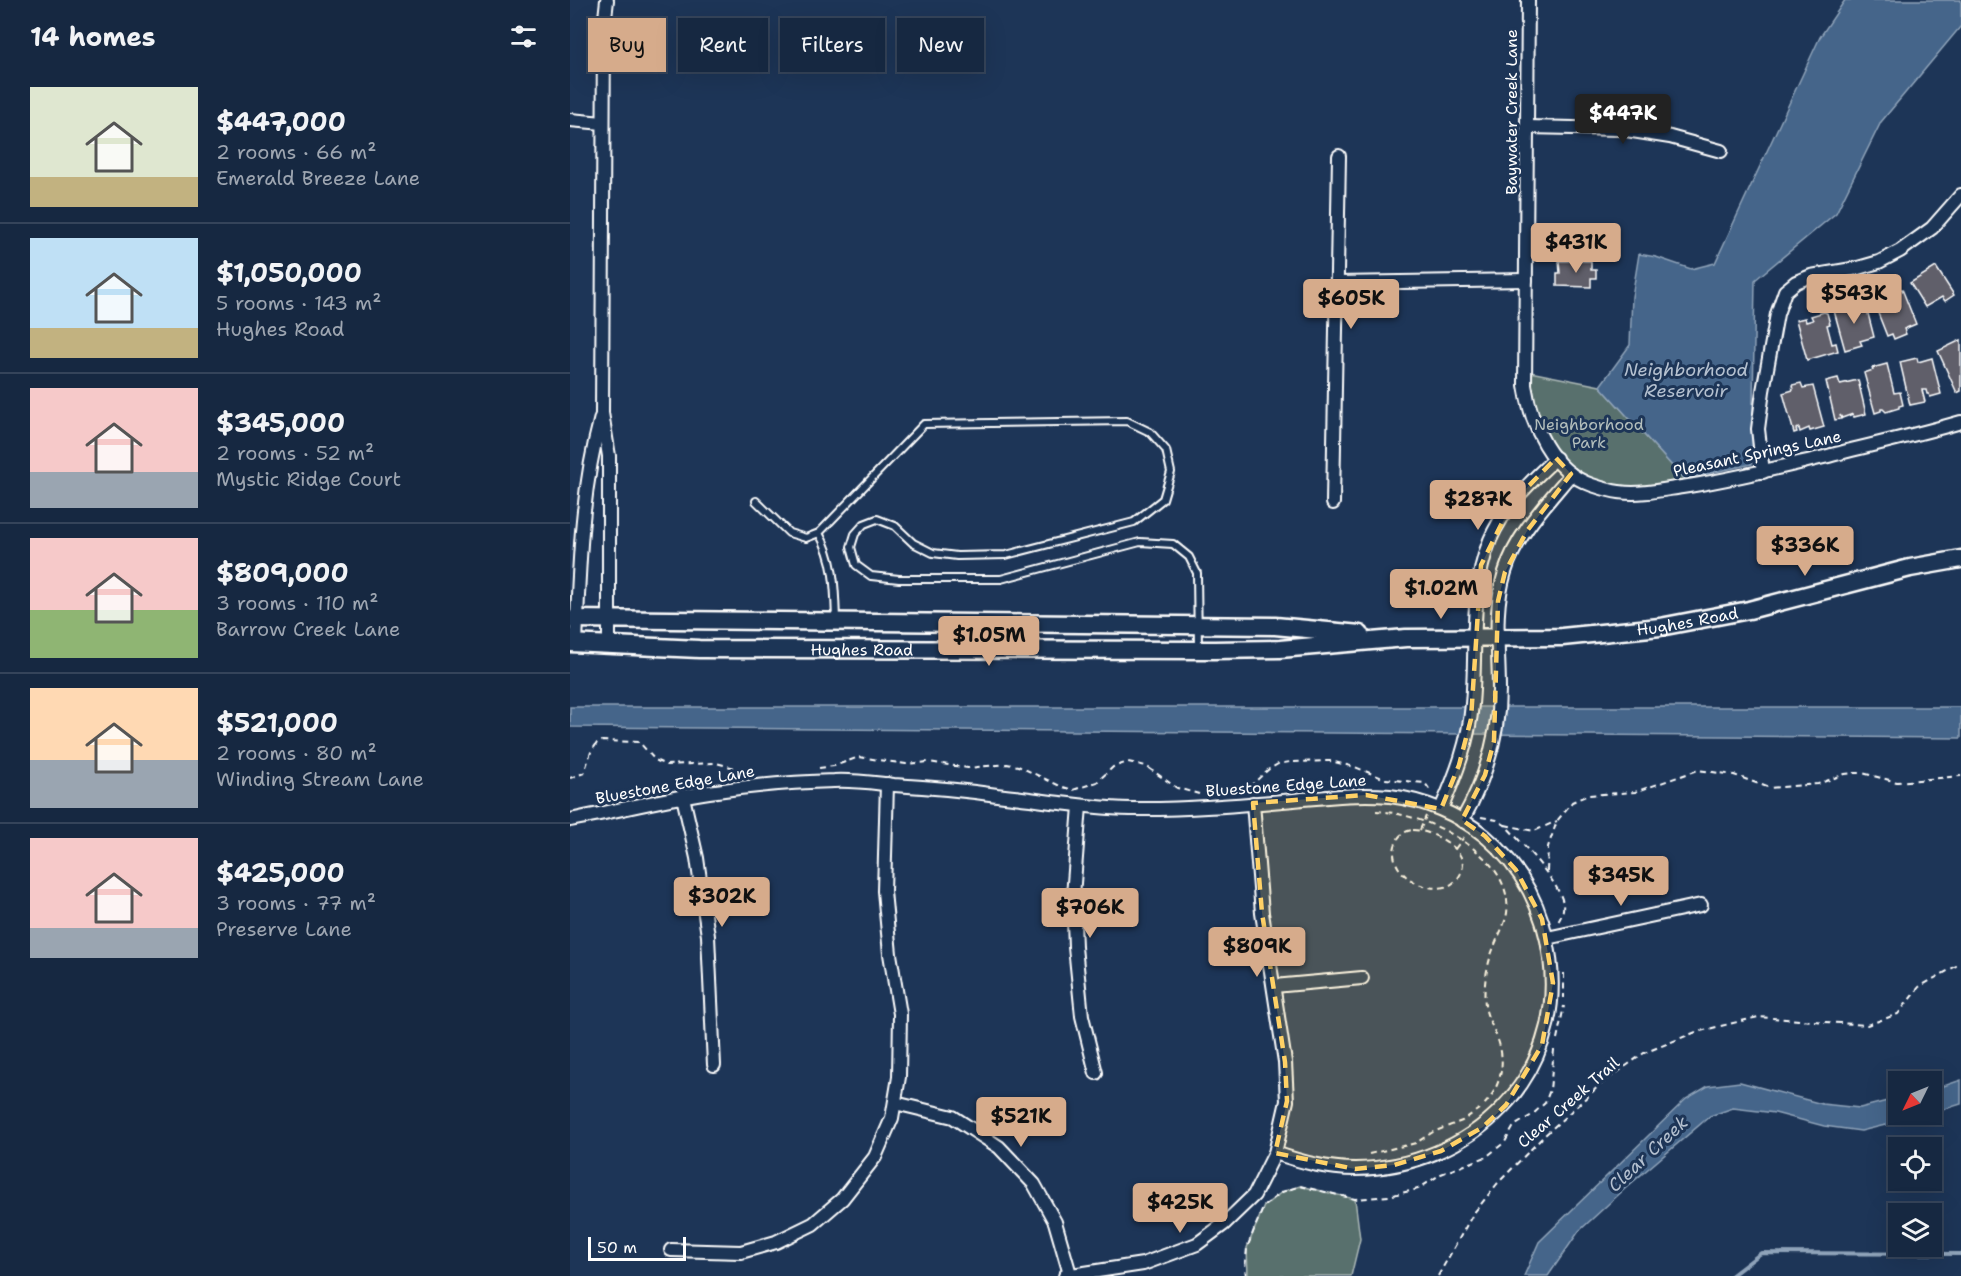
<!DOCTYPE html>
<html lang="en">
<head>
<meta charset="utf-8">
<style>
  :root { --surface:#162841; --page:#23344c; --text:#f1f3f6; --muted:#9ea6b1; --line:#35445a; --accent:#d6ab8b }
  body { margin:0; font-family:"Shantell Sans",sans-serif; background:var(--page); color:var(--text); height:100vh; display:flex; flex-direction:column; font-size:22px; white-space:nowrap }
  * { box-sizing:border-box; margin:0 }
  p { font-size:20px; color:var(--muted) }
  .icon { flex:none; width:33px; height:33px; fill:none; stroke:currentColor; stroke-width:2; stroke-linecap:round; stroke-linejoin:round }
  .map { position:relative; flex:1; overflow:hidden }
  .panel { display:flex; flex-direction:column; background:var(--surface); width:570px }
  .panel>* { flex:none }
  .guide { position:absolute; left:18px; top:18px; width:570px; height:54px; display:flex; gap:12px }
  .needle { width:39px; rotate:227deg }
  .fabs { position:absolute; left:1318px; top:1071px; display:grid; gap:12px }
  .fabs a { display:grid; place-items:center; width:54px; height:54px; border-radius:0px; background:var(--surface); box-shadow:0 6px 24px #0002,0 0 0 2px var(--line); font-size:30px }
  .scale { position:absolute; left:18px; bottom:15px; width:98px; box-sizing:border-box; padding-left:6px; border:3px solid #fff; border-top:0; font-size:16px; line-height:21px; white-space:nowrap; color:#fff; -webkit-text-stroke:4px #1d3557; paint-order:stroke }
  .price { position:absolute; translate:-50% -51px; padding:0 14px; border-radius:6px; background:var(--accent); color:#111; font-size:20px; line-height:39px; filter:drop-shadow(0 2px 3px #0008) }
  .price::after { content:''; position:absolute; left:50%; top:36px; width:18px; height:14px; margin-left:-9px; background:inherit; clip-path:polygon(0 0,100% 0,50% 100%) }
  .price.current { background:#222; color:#fff }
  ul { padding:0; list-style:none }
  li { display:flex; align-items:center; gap:18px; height:150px; padding:0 30px }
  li+li { border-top:2px solid var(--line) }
  li span { display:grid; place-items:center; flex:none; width:168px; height:120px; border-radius:0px; color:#555 }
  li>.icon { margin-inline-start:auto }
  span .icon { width:72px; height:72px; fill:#fffc; stroke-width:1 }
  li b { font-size:26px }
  h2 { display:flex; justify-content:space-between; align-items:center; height:72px; padding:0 30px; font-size:26px }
  .tag { padding:0 21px; border-radius:0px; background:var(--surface); box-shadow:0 6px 24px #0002,0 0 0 2px var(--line); font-size:21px; line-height:54px }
  .tag.current { background:var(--accent); color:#111 }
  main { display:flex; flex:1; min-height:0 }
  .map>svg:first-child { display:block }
  .green { fill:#58706d; stroke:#acb8b6; stroke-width:1.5 }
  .water { fill:#45658a; stroke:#8fa3b9; stroke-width:1.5 }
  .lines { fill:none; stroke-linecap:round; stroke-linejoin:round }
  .stream { stroke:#8fa3b9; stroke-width:4 }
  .building { fill:#615f6b; stroke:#fff; stroke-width:1.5 }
  .lane-casing { stroke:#fff; stroke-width:10 }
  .street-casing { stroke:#fff; stroke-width:16 }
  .secondary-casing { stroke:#fff; stroke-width:21 }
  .path { stroke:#fff; stroke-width:2; stroke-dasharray:6 4.5; stroke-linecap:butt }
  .lane { stroke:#1d3557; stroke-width:6 }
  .street { stroke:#1d3557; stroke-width:12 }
  .secondary { stroke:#1d3557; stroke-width:16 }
  .marked { fill:#ffd166; fill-opacity:0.2; stroke:#ffd166; stroke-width:4.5; stroke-dasharray:12 8; stroke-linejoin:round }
  .labels { text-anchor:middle; stroke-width:6; stroke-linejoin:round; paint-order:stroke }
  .street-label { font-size:16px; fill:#fff; stroke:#1d3557 }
  .park-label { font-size:16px; fill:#b4bfbd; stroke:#1d3557 }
  .water-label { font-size:18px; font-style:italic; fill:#b5c1d0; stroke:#1d3557 }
</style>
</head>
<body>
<main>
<section class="panel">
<h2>14 homes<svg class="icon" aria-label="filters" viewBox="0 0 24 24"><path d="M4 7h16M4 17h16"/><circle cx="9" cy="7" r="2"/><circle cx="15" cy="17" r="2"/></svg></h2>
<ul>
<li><span style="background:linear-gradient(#dfe7d0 75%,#c2b280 0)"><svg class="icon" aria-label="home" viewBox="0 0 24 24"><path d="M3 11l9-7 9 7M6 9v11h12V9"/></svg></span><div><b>$447,000</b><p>2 rooms · 66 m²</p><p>Emerald Breeze Lane</p></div></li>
<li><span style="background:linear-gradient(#bfe0f5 75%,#c2b280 0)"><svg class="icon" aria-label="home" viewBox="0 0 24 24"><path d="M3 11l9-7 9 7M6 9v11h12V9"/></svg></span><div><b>$1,050,000</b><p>5 rooms · 143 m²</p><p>Hughes Road</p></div></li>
<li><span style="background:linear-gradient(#f6c9c9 70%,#9aa5b1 0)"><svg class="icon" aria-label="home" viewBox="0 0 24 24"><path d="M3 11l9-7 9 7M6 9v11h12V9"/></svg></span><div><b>$345,000</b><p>2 rooms · 52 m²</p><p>Mystic Ridge Court</p></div></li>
<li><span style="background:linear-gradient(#f6c9c9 60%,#8fb573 0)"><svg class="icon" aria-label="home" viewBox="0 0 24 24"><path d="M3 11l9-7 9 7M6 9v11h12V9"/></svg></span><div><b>$809,000</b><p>3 rooms · 110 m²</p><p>Barrow Creek Lane</p></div></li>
<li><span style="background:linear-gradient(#ffd9b3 60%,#9aa5b1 0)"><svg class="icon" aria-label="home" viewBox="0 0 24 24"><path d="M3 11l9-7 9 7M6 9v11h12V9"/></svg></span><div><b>$521,000</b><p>2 rooms · 80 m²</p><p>Winding Stream Lane</p></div></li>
<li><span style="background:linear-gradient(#f6c9c9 75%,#9aa5b1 0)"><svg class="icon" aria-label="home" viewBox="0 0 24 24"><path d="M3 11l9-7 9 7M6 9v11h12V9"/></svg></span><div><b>$425,000</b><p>3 rooms · 77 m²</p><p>Preserve Lane</p></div></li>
</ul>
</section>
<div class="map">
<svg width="1391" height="1276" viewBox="0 0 1391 1276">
  <rect width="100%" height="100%" fill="#1d3557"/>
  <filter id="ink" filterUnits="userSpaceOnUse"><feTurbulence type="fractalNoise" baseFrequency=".0167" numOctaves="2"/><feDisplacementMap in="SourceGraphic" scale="12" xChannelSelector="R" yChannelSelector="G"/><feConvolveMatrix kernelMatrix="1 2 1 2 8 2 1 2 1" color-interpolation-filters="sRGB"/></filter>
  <g filter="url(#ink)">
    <g class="green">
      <path d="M955,371L1030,386L1114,479L1049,492L992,466L963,422Z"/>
      <path d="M730,1186L785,1199L790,1239L781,1276H678L677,1248L694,1206L712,1192Z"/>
    </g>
    <g class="water">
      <path d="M1275,0H1391V26L1311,122L1266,213L1185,280L1182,464L1114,479L1030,386L1060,345L1062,297L1069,254L1086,257L1121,269L1145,263L1250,37Z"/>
      <path d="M0,707H1391V738L0,727Z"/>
      <path d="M1391,1080V1104L1362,1113V1090Z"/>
      <path d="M1170,1082L1252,1104L1290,1108L1329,1098V1114L1356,1115L1291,1131L1254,1126L1205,1113L1163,1108L1140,1116L1058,1186L1009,1231L978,1276H954L969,1242L1116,1099L1138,1086Z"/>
    </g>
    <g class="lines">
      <path class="stream" d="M1161,1276L1191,1253L1391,1254"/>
    </g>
    <g class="building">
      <path d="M989,261H1021V270H1026V278H1021V287L987,286V273H990Z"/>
      <path d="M1366,267L1384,295L1375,301L1372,297L1355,307L1340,283Z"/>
      <path d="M1332,289L1346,324L1334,329L1336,334L1324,339L1322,334L1317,336L1302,298L1314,294L1316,299L1322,296L1321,293Z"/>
      <path d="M1295,302L1304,337L1290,341L1292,345L1275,350L1263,307L1278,304L1280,311L1286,309L1285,305Z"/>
      <path d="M1254,312L1257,313L1260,324L1257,325L1262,344L1266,343L1268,351L1237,360L1226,320L1235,318L1236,322L1243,320L1241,316Z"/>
      <path d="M1391,340V391L1387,393L1368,351Z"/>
      <path d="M1347,358L1348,362L1362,358L1371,394L1360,397L1359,394H1357L1356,390H1352L1355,402L1340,405L1330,362Z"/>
      <path d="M1317,364L1324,393L1330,392L1333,405L1329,406V408L1316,412L1313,409H1311V411L1305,413L1294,373L1303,370L1302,368Z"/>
      <path d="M1268,378L1270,384L1288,380L1296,414L1284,417L1283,414L1272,418L1270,415L1271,419L1265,420L1256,381Z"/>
      <path d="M1231,383L1233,388L1243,386L1254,427L1240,431L1239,428L1230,432L1229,428L1226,429L1227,432L1224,433L1213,393L1223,390L1222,385Z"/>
    </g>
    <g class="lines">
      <g class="lane-casing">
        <g id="lane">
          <path d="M186,501L219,533L236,538L249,533"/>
          <path d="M266,621C265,590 265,561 249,533L354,424L557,421L580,432L596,450L601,472L593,499L564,522L436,555L387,556L363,553L343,543L325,526L307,519L294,524L285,534L281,547L286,565L301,576L329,579H431L570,542L603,544L619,557L627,573L628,649"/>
        </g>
      </g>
      <g class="street-casing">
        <g id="street">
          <path d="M37,0L34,27L32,413L39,456V645"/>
          <path d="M958,0L955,385C961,425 981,471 1022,485C1031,488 1040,491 1049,492C1070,495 1092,490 1112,487C1160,480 1207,468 1254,457C1300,445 1346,435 1391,422"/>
          <path d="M0,120L33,123"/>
          <path d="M957,127L1050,129L1100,137L1151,151"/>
          <path d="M767,283L956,280"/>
          <path d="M1193,472L1188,429L1193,391L1207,314L1215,291L1226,282L1241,276L1288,268L1309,262L1330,251L1362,228L1391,195"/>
          <path d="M763,503L769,156"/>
          <path d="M6,644C9,567 11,491 31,417"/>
          <path d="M113,797L127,858L138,936L144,1065"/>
          <path d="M510,806L503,896L505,947L512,1016L526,1073"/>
          <path d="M871,809C886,775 899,741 902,704C907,650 899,592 920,540C934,507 960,482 986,458"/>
          <path d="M0,820C46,811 92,799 139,792C180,786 222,782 264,781C284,780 304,783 324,785C358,787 393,790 427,795C472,800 516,808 560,809C615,810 669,805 724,800C756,797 788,793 820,796C854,800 888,814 915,836C952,867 974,910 980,958C996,1077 901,1168 785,1169C757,1169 732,1162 705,1153"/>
          <path d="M892,821C915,780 929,738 929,690C929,651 923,610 935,572C946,535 977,503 1001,474"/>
          <path d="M977,938L1131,905"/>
          <path d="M704,986L792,978"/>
          <path d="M325,1103L383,1117L429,1147L464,1184L485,1222L500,1274"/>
          <path d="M101,1250L171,1252L206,1242L243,1224L272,1199L305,1157L322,1118L329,1077L330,1014L320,954L314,891L317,784"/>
          <path d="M495,1276L573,1264L627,1244L654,1224L684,1195L705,1153L717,1101L715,1062L692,913L683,803"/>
        </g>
      </g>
      <g class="secondary-casing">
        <g id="secondary">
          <path d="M0,619L705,626L790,634"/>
          <path id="s1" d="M0,643L129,649L644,650L710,649L836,638L992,637L1090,627L1179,610L1340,568L1391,559"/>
        </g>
      </g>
      <g class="path">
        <path d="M249,768L264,766L289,757L336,764L359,762L398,768L437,764L448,766L490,786L503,790L527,782L543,767L558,762L576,766L607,788L629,794"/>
        <path d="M0,778L14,773L21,752L27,743L32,741L69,742L85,760L96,765L146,763L184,773"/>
        <path d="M670,791L678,788L699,769L708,764L720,762L760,761L785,767L815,779L855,783L862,793"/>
        <path d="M806,811C855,813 944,854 937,913C935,925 928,936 924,947C917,964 913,986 915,1005C916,1016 922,1025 926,1035C937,1060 932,1086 913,1106"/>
        <path d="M911,817L927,820L935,825C950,841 991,884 993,904C994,911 991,917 988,922"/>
        <path d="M935,825L964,831L987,821"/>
        <path d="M843,830C861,830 902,850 891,873C889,878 883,884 878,886C852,895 815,870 826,843C829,834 835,831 843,830Z"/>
        <path d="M850,830L856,816"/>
        <path d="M885,849L894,837"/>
        <path d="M977,871L978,847L987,821L1002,802L1018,795L1065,792L1128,770L1164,775L1200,788L1248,784L1275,774L1283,773H1292L1327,782L1391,776"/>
        <path d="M994,973V998"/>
        <path d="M987,1039L994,1006"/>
        <path d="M799,1154L846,1143L863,1132L892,1121L909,1109"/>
        <path d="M676,1276L675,1268L677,1248L685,1227L694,1206L712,1192L730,1186L785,1199L819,1196L848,1189L871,1174L916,1157L935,1142L944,1126L962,1115L975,1103L980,1090L984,1050"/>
        <path d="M868,1276L903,1214L927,1184L974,1136L1031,1084L1074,1053L1126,1032L1188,1017L1297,1025L1328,1014L1349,987L1386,966H1391"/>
      </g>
      <use href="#lane" class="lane"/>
      <use href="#street" class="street"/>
      <use href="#secondary" class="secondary"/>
    </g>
  </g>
  <path class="marked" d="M986,458L1001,474L957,531L935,572L928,601L924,741L915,775L892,820L915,836L946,870L972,919L983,983L972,1045L936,1105L913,1127L871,1151L824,1165L785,1169L705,1153L717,1101L715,1062L692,913L683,803L796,795L871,809L889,765L901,719L911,565L942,503Z"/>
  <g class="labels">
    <g class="street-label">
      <text transform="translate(941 112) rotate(-90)" y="6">Baywater Creek Lane</text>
      <text transform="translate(1187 453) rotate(-12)" y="6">Pleasant Springs Lane</text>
      <text dy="6" stroke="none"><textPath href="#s1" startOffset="1119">Hughes Road</textPath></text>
      <text dy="6" stroke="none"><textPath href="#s1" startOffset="292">Hughes Road</textPath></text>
      <text transform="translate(105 784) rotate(-10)" y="6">Bluestone Edge Lane</text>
      <text transform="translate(716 785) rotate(-4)" y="6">Bluestone Edge Lane</text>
      <text transform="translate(998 1102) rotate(-41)" y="6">Clear Creek Trail</text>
    </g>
    <g class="park-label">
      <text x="1019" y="430">Neighborhood<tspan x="1019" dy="18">Park</tspan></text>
    </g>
    <g class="water-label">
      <text x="1116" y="376">Neighborhood<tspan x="1116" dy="21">Reservoir</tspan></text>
      <text transform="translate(1078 1154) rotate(-43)" y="6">Clear Creek</text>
    </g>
  </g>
</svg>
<div class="fabs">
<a><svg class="needle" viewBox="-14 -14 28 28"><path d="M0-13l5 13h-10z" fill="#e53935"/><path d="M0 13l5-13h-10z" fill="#9ea6b1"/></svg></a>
<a><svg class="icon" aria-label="locate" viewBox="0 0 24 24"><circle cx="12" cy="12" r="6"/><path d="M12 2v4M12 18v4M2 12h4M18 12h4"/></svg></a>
<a><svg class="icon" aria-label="layers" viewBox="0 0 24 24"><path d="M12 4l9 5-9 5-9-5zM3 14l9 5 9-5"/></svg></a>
</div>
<div class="scale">50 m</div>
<b class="price current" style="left:1053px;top:145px">$447K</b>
<b class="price" style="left:1006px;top:274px">$431K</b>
<b class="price" style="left:1284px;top:325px">$543K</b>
<b class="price" style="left:781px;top:330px">$605K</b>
<b class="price" style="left:908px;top:531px">$287K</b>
<b class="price" style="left:1235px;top:577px">$336K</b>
<b class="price" style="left:871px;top:620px">$1.02M</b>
<b class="price" style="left:419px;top:667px">$1.05M</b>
<b class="price" style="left:1051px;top:907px">$345K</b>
<b class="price" style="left:152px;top:928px">$302K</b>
<b class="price" style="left:520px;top:939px">$706K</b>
<b class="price" style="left:687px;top:978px">$809K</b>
<b class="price" style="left:451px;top:1148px">$521K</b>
<b class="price" style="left:610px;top:1234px">$425K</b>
<div class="guide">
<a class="tag current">Buy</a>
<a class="tag">Rent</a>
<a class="tag">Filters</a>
<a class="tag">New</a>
</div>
</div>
</main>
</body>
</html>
